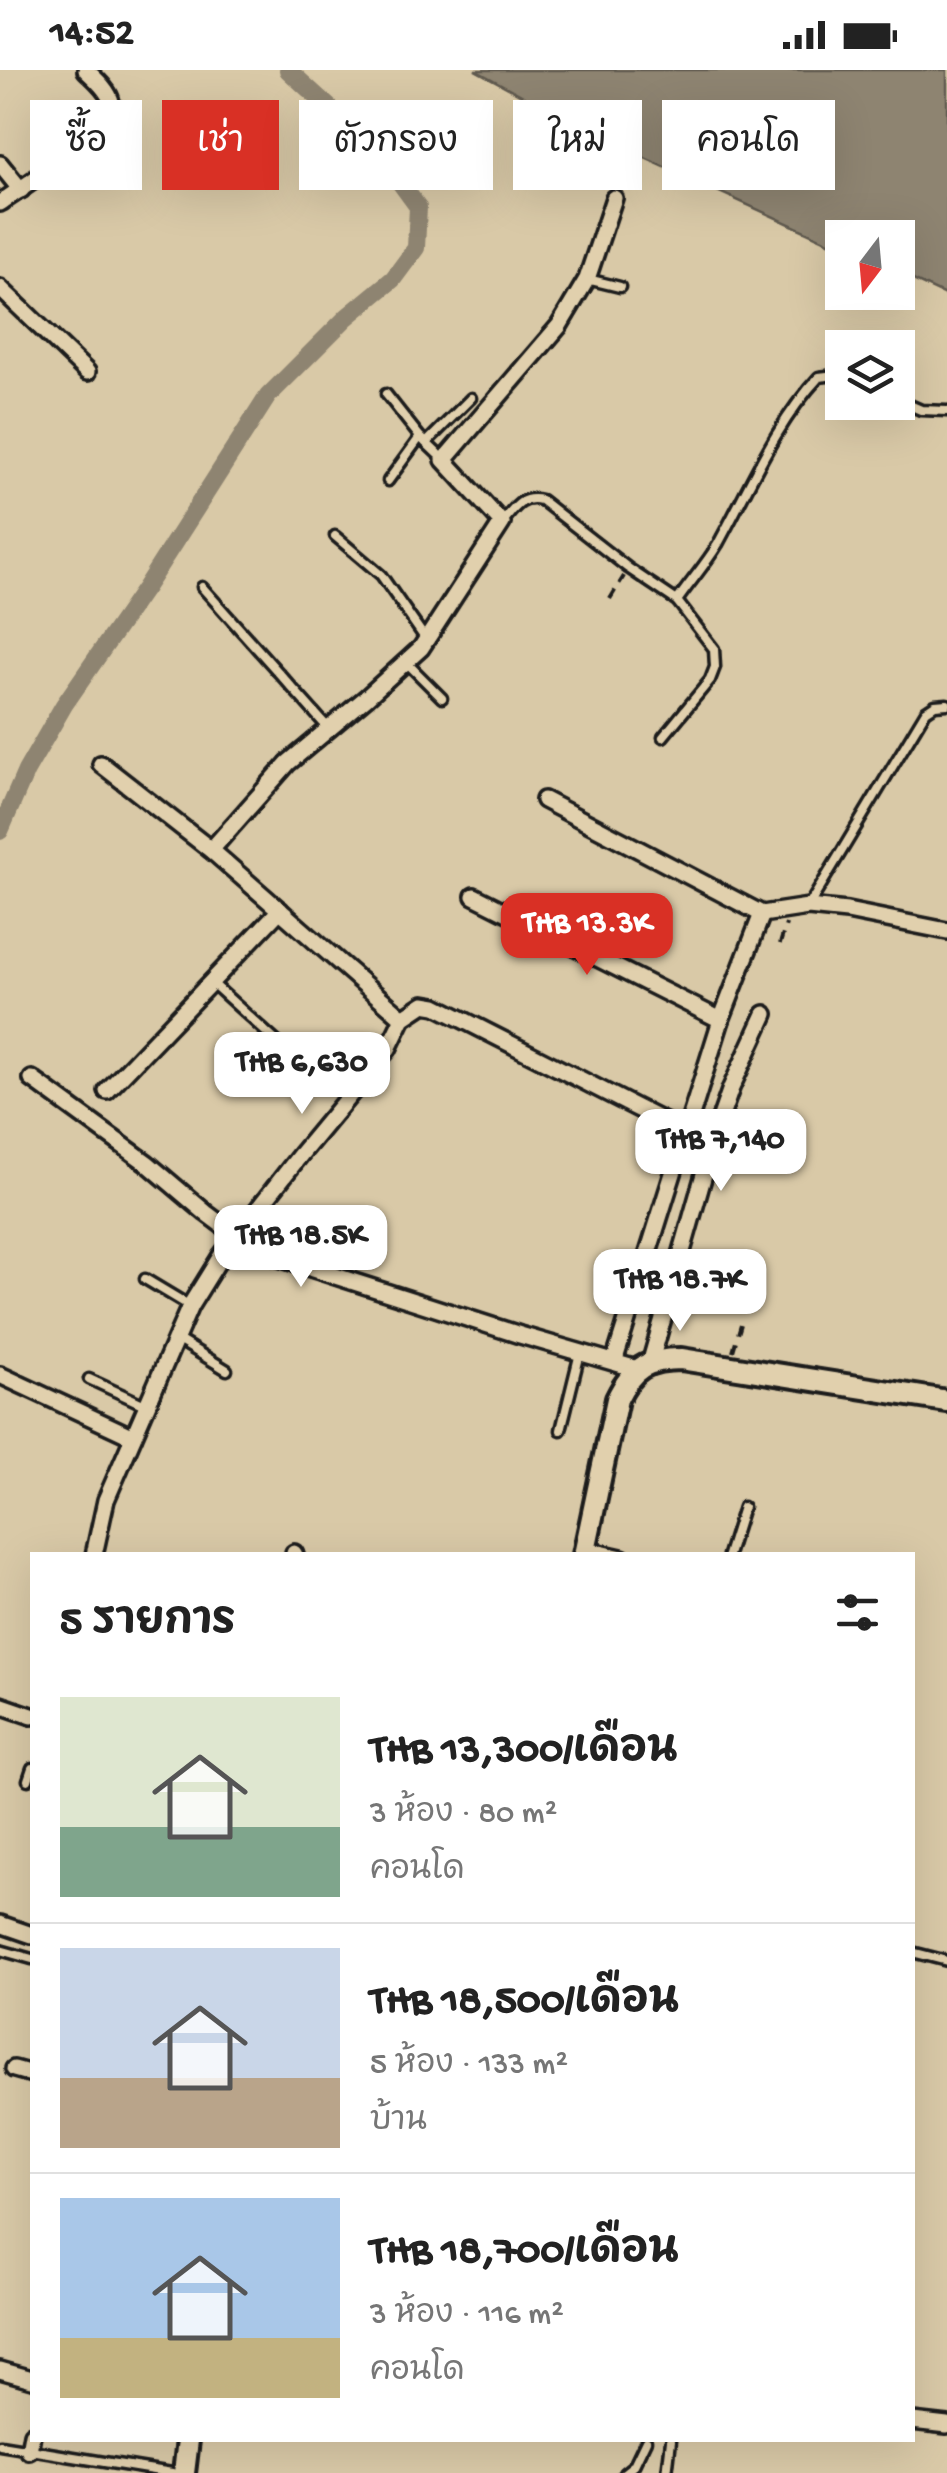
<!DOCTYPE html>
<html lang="th">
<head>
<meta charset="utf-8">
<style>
  :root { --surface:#fff; --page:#f2f2f2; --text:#222; --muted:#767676; --line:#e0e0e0; --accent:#d93025 }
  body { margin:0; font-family:"Gochi Hand","Playpen Sans Thai",sans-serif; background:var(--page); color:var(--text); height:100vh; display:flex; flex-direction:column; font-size:38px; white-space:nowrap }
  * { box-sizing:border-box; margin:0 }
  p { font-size:32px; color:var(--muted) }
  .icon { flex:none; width:55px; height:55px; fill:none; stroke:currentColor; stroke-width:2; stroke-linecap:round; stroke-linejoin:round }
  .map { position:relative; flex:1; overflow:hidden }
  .drawer { position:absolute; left:30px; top:1482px; width:885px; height:890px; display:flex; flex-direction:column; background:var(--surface); border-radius:0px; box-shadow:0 10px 40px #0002 }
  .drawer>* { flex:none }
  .top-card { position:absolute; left:30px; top:30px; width:888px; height:90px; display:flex; gap:20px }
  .needle { width:65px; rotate:196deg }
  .tools { position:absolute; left:825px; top:150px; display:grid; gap:20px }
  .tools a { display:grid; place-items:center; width:90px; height:90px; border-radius:0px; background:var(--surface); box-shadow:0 10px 40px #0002; font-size:50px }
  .price { position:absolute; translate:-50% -85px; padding:0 22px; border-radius:20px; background:#fff; color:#222; font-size:32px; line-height:65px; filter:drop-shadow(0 2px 5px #0008) }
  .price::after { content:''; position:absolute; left:50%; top:60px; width:30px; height:22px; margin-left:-15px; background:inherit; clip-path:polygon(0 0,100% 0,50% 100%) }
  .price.on { background:var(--accent); color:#fff }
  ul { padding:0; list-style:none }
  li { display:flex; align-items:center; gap:30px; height:250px; padding:0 30px }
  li+li { border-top:2px solid var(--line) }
  li span { display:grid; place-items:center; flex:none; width:280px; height:200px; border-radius:0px; color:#555 }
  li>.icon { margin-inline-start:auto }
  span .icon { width:120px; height:120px; fill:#fffc; stroke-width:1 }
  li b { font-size:42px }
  h2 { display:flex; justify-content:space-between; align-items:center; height:120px; padding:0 30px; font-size:42px }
  .tag { padding:0 35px; border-radius:0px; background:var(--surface); box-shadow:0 10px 40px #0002; font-size:35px; line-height:90px }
  .tag.on { background:var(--accent); color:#fff }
  .status { display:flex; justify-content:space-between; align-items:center; height:70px; padding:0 50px; background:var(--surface); direction:ltr }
  .status svg { height:28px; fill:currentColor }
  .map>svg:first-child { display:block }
  .water { fill:#8e8471; stroke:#605a4f; stroke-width:2.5 }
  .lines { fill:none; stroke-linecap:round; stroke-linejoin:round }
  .canal { stroke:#8e8471; stroke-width:18 }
  .service-casing { stroke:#1c1c1c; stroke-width:15 }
  .minor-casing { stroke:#1c1c1c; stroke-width:22 }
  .tertiary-casing { stroke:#1c1c1c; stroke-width:28 }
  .path { stroke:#1c1c1c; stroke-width:4; stroke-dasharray:10 8; stroke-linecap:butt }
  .service { stroke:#e1d0ad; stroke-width:8 }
  .minor { stroke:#e1d0ad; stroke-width:15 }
  .tertiary { stroke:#e1d0ad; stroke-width:20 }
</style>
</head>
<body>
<div class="status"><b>14:52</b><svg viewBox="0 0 49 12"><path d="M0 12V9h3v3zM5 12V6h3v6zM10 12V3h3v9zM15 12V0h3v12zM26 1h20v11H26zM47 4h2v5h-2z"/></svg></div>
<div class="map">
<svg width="947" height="2403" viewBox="0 0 947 2403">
  <rect width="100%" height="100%" fill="#d9c9a7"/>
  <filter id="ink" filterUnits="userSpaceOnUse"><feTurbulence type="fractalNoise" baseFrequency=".01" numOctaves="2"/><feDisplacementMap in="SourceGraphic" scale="20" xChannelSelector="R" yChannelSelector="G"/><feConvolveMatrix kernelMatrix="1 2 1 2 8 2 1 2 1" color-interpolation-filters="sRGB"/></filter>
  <g filter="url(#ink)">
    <path class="water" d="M475,0H947V226L898,203V168H842V178L603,69Z"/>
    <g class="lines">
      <path class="canal" d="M0,761L26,701L64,635L145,518L268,326L347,247L393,209L416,178L418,137L377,81L288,0"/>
      <g class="service-casing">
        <g id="service">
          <path d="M587,209L620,217"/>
          <path d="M386,324L420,367L444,390"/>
          <path d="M898,330L921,340L947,341"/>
          <path d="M426,373L471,328"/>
          <path d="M388,411L420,367"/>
          <path d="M502,453C514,439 521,425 541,430L628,498L677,531L714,579L715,597L710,610L663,667"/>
          <path d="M335,466L381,505L427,571"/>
          <path d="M202,517L329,659"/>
          <path d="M677,531C690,512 706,494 718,474C749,418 775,354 819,307L835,305L842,307"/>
          <path d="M406,592L442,628"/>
          <path d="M808,837L926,641L935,635L947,634"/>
          <path d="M211,912L288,982"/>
          <path d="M145,1209L190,1236"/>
          <path d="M175,1268L227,1300"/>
          <path d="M89,1309L147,1336"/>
          <path d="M561,1360L580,1283"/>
          <path d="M589,1477L624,1485"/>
          <path d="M728,1485L743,1437"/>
          <path d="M28,1710L32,1698"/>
          <path d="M0,1880L32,1889"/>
          <path d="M912,1882L947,1891"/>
          <path d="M0,2375L172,2403"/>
          <path d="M624,2403L634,2395L646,2370"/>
          <path d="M667,2403L671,2370"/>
        </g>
      </g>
      <g class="minor-casing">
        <g id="minor">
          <path d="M0,94L21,120"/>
          <path d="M0,133C22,118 114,59 111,32C109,20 94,8 86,0"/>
          <path d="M0,218L87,302"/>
          <path d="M101,694L211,780L403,948"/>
          <path d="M544,730L762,844L808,837L847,841L947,861"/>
          <path d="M211,780L288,693L367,627L421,578L502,453L444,390L559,256L587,209L614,128"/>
          <path d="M474,826L721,950"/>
          <path d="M32,1009L147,1093L206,1143L238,1167L270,1185L520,1265L637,1299"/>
          <path d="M107,1021L280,840"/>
          <path d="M614,1292L721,950L762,844"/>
          <path d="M650,1294L718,1055L731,1018L765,944"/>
          <path d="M0,1305L133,1367"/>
          <path d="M294,1483L295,1485"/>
          <path d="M94,1485L106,1430L190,1236L221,1186L301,1084L388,979L403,948L424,934L436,936L686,1063"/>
          <path d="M0,1635L32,1646"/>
          <path d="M0,1854L32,1865"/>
          <path d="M14,1999L32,2004"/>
          <path d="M0,2300L32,2309"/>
          <path d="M912,2351L947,2355"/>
          <path d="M29,2381L32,2364"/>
        </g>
      </g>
      <g class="tertiary-casing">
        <g id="tertiary">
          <path d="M584,1485L617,1329C632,1298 647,1289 681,1289L947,1331"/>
          <path d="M184,2403L188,2370"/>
        </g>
      </g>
      <g class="path">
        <path d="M610,529L624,506"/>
        <path d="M780,874L786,854"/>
        <path d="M733,1281L741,1254"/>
      </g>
      <use href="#service" class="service"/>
      <use href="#minor" class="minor"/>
      <use href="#tertiary" class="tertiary"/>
    </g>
  </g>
</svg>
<div class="tools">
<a><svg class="needle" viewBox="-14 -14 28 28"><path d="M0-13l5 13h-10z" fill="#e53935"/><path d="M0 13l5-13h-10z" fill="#767676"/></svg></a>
<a><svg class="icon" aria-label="layers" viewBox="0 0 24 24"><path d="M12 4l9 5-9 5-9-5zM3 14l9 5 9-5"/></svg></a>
</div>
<b class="price on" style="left:587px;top:908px">THB 13.3K</b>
<b class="price" style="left:302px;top:1047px">THB 6,630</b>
<b class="price" style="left:721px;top:1124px">THB 7,140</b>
<b class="price" style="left:301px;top:1220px">THB 18.5K</b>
<b class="price" style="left:680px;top:1264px">THB 18.7K</b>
<div class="top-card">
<a class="tag">ซื้อ</a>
<a class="tag on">เช่า</a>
<a class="tag">ตัวกรอง</a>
<a class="tag">ใหม่</a>
<a class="tag">คอนโด</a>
</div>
<section class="drawer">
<h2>5 รายการ<svg class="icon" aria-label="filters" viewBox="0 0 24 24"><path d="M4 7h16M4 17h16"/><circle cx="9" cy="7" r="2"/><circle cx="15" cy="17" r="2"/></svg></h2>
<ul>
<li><span style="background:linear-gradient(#dfe7d0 65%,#7fa58c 0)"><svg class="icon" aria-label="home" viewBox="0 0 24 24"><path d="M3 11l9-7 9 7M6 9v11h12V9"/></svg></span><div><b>THB 13,300/เดือน</b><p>3 ห้อง · 80 m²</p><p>คอนโด</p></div></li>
<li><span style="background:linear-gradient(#c9d6e8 65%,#b9a48a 0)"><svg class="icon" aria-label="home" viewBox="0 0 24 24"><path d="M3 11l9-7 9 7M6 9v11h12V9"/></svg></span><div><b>THB 18,500/เดือน</b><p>5 ห้อง · 133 m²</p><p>บ้าน</p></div></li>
<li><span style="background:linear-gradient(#a9c7e8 70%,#c2b280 0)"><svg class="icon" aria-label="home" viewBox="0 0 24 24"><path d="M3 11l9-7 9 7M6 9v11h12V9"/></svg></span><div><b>THB 18,700/เดือน</b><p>3 ห้อง · 116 m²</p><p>คอนโด</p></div></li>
</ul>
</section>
</div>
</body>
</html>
